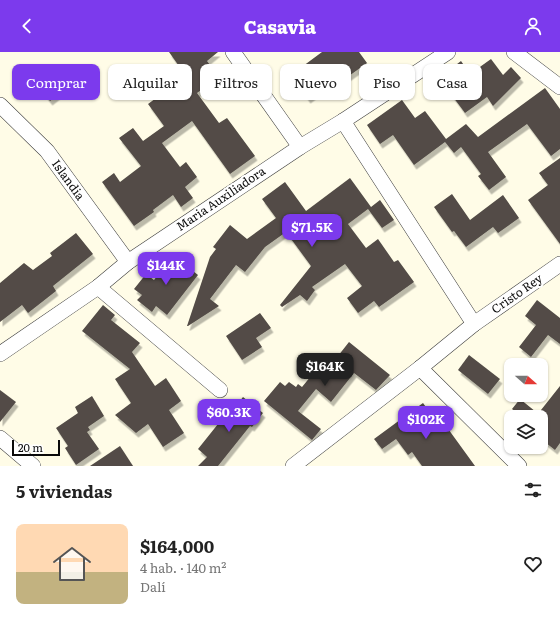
<!DOCTYPE html>
<html lang="es">
<head>
<meta charset="utf-8">
<style>
  :root { --surface:#fff; --page:#f2f2f2; --text:#222; --muted:#767676; --accent:#7c3aed }
  body { margin:0; font-family:Literata,serif; background:var(--page); color:var(--text); height:100vh; display:flex; flex-direction:column; font-size:15px; white-space:nowrap }
  * { box-sizing:border-box; margin:0 }
  p { font-size:13px; color:var(--muted) }
  .icon { flex:none; width:22px; height:22px; fill:none; stroke:currentColor; stroke-width:2; stroke-linecap:round; stroke-linejoin:round }
  .map { position:relative; height:414px; overflow:hidden }
  .side { display:flex; flex-direction:column; background:var(--surface); flex:1 }
  .side>* { flex:none }
  .guide { position:absolute; left:12px; top:12px; width:536px; height:36px; display:flex; gap:8px }
  .needle { width:26px; rotate:111deg }
  .fabs { position:absolute; left:504px; top:306px; display:grid; gap:8px }
  .fabs a { display:grid; place-items:center; width:44px; height:44px; border-radius:8px; background:var(--surface); box-shadow:0 1px 3px #0004; font-size:20px }
  .scale { position:absolute; left:12px; bottom:10px; width:48px; box-sizing:border-box; padding-left:4px; border:2px solid #0a0a0a; border-top:0; font-size:11px; line-height:14px; white-space:nowrap; color:#0a0a0a; -webkit-text-stroke:3px #fff; paint-order:stroke }
  .price { position:absolute; translate:-50% -34px; padding:0 9px; border-radius:8px; background:var(--accent); color:#fff; font-size:13px; line-height:26px; filter:drop-shadow(0 1px 2px #0008) }
  .price::after { content:''; position:absolute; left:50%; top:24px; width:12px; height:9px; margin-left:-6px; background:inherit; clip-path:polygon(0 0,100% 0,50% 100%) }
  .price.on { background:#222; color:#fff }
  ul { padding:0; list-style:none }
  li { display:flex; align-items:center; gap:12px; height:100px; padding:0 16px }
  li span { display:grid; place-items:center; flex:none; width:112px; height:80px; border-radius:8px; color:#555 }
  li>.icon { margin-inline-start:auto }
  span .icon { width:48px; height:48px; fill:#fffc; stroke-width:1 }
  li b { font-size:17px }
  h2 { display:flex; justify-content:space-between; align-items:center; height:48px; padding:0 16px; font-size:17px }
  .chip { padding:0 14px; border-radius:8px; background:var(--surface); box-shadow:0 1px 3px #0004; font-size:14px; line-height:36px }
  .chip.on { background:var(--accent); color:#fff }
  header { display:flex; justify-content:space-between; align-items:center; height:52px; padding:0 16px; background:var(--accent); color:#fff; font-size:18px; font-weight:800 }
  .map>svg:first-child { display:block }
  .building { fill:#524c46; filter:url(#shadow) }
  .lines { fill:none; stroke-linecap:round; stroke-linejoin:round }
  .street-casing { stroke:#3d3d3d; stroke-width:16 }
  .street { stroke:#fff; stroke-width:15 }
  .labels { text-anchor:middle; stroke-width:4; stroke-linejoin:round; paint-order:stroke }
  .street-label { font-size:12px; fill:#0a0a0a; stroke:#fff }
</style>
</head>
<body>
<header><svg class="icon" aria-label="back" viewBox="0 0 24 24"><path d="M15 5l-7 7 7 7"/></svg>Casavia<svg class="icon" aria-label="person" viewBox="0 0 24 24"><circle cx="12" cy="8" r="4"/><path d="M4 21q1-7 8-7t8 7"/></svg></header>
<div class="map">
<svg width="560" height="414" viewBox="0 0 560 414">
  <defs>
    <filter id="shadow"><feDropShadow dx="2.5" dy="4.5" stdDeviation="0" flood-color="#0004"/></filter>
  </defs>
  <rect width="100%" height="100%" fill="#fffce7"/>
  <g class="building">
    <path d="M169,0H218L207,9L219,25L197,41L219,71L227,66L255,104L230,122L192,69L162,91L180,115L186,110L197,125L185,135L193,146L181,155L173,143L153,158L154,160L134,174L102,130L114,121L120,130L141,114L119,86L133,76L143,89L164,74L148,52L186,24Z"/>
    <path d="M322,0H359L367,11L335,34L332,30L308,47L293,26L298,23L295,20Z"/>
    <path d="M491,7L503,23L511,15L521,26L493,54L487,45L465,61L439,26L461,9L470,22Z"/>
    <path d="M56,19L68,35L50,49L37,33Z"/>
    <path d="M545,36L560,57V97L551,104L527,72L488,100L506,125L489,138L478,124L481,122L461,95L454,101L445,90L414,113L393,83L380,92L367,73L402,48L415,66L425,59L446,87L466,72L478,85Z"/>
    <path d="M560,106V192L528,148L548,133L539,121Z"/>
    <path d="M350,126L371,155L380,148L394,168L382,176L368,157L348,172L366,196L378,187L394,210L398,208L414,230L379,255L374,249L358,261L347,246L362,234L345,212L312,235L315,238L307,249L300,243L282,255L280,253L311,214L286,180L265,195L245,220L236,213L210,247L219,254L188,274H187L210,205L216,197L213,195L230,173L247,187L276,166L262,147L285,130L306,159Z"/>
    <path d="M452,142L470,168L503,143L519,166L498,181L493,175L466,195L454,179L452,180L434,155Z"/>
    <path d="M76,181L93,202L53,234L56,239L28,261L22,253L0,270V231L24,211L33,218L52,204L50,201Z"/>
    <path d="M173,203L198,223L167,263L156,254L152,260L137,248L142,243L134,237L146,222L154,228Z"/>
    <path d="M537,248L560,266V292L548,283L531,305L519,295L536,273L525,264Z"/>
    <path d="M103,253L115,263L111,268L140,291L132,300L155,334L166,326L181,349L169,358L184,381L163,395L148,372L136,381L115,363L131,351L115,327L130,317L82,279Z"/>
    <path d="M260,261L271,276L256,286L262,295L242,308L226,284Z"/>
    <path d="M349,290L390,323L376,338L354,321L331,350L316,337L298,359L321,377L312,388L264,349L280,330L285,334L289,330L296,335L298,332L302,335L316,318L323,323Z"/>
    <path d="M469,303L500,327L488,342L458,318Z"/>
    <path d="M560,334V391L555,398L541,387V365H522L512,357L520,347L541,364V358Z"/>
    <path d="M0,338L16,350L0,370Z"/>
    <path d="M92,344L104,364L88,375L90,378L87,380L99,397L76,413L65,396L68,394L56,376L78,361L75,355Z"/>
    <path d="M243,345L263,361L252,375L250,374L218,414H198L207,405L198,397L222,367L224,369Z"/>
    <path d="M423,351L442,377L446,374L475,414H422L412,400L408,403L396,387L382,397L374,387Z"/>
    <path d="M120,394L133,414H90Z"/>
  </g>
  <g class="lines">
    <g class="street-casing">
      <g id="street">
        <path d="M233,0L300,95"/>
        <path d="M514,0L560,35"/>
        <path d="M0,53L47,99L128,210"/>
        <path d="M343,69L474,272"/>
        <path d="M98,235L220,338"/>
        <path d="M0,302L98,235L128,210L300,95L343,69L448,0"/>
        <path d="M420,316L519,414"/>
        <path d="M0,386L33,414"/>
        <path d="M293,414L420,316L474,272L560,212"/>
      </g>
    </g>
    <use href="#street" class="street"/>
  </g>
  <g class="labels">
    <g class="street-label">
      <text transform="translate(68 128) rotate(54)" y="4">Islandia</text>
      <text transform="translate(221 147) rotate(-34)" y="4">Maria Auxiliadora</text>
      <text transform="translate(517 242) rotate(-35)" y="4">Cristo Rey</text>
    </g>
  </g>
</svg>
<div class="fabs">
<a><svg class="needle" viewBox="-14 -14 28 28"><path d="M0-13l5 13h-10z" fill="#e53935"/><path d="M0 13l5-13h-10z" fill="#767676"/></svg></a>
<a><svg class="icon" aria-label="layers" viewBox="0 0 24 24"><path d="M12 4l9 5-9 5-9-5zM3 14l9 5 9-5"/></svg></a>
</div>
<div class="scale">20 m</div>
<b class="price" style="left:312px;top:196px">$71.5K</b>
<b class="price" style="left:166px;top:234px">$144K</b>
<b class="price on" style="left:325px;top:335px">$164K</b>
<b class="price" style="left:229px;top:381px">$60.3K</b>
<b class="price" style="left:426px;top:388px">$102K</b>
<div class="guide">
<a class="chip on">Comprar</a>
<a class="chip">Alquilar</a>
<a class="chip">Filtros</a>
<a class="chip">Nuevo</a>
<a class="chip">Piso</a>
<a class="chip">Casa</a>
</div>
</div>
<section class="side">
<h2>5 viviendas<svg class="icon" aria-label="filters" viewBox="0 0 24 24"><path d="M4 7h16M4 17h16"/><circle cx="9" cy="7" r="2"/><circle cx="15" cy="17" r="2"/></svg></h2>
<ul>
<li><span style="background:linear-gradient(#ffd9b3 60%,#c2b280 0)"><svg class="icon" aria-label="home" viewBox="0 0 24 24"><path d="M3 11l9-7 9 7M6 9v11h12V9"/></svg></span><div><b>$164,000</b><p>4 hab. · 140 m²</p><p>Dalí</p></div><svg class="icon" aria-label="heart" viewBox="0 0 24 24"><path d="M12 20l-8-8c-3-5 5-10 8-4 3-6 11-1 8 4z"/></svg></li>
</ul>
</section>
</body>
</html>
